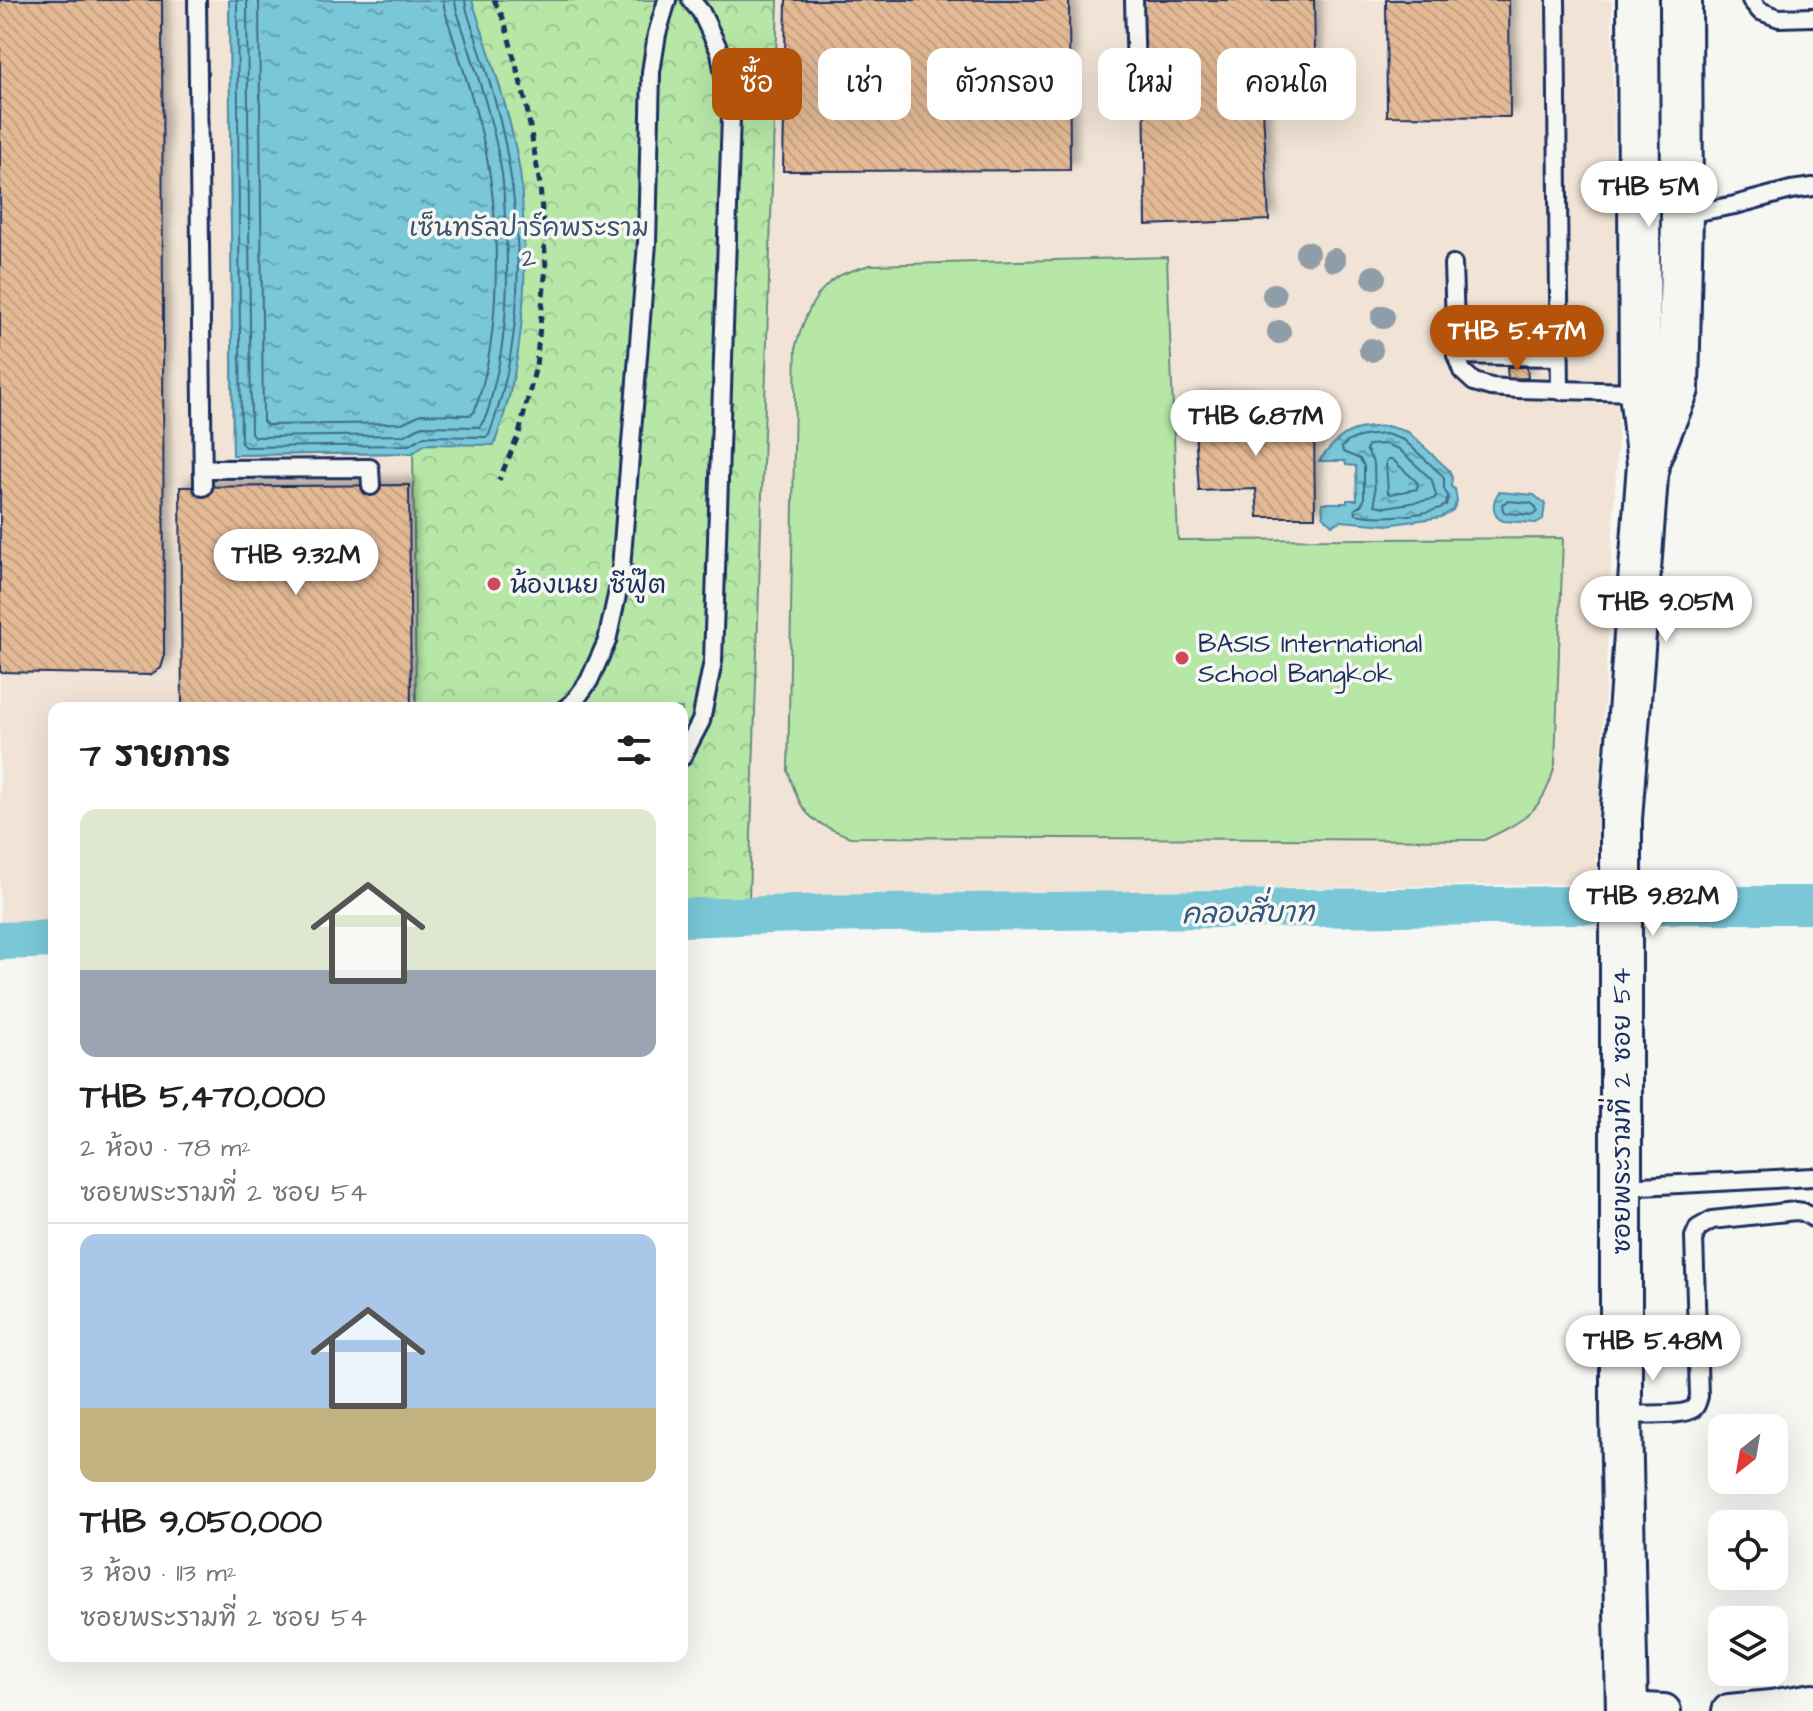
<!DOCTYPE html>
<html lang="th">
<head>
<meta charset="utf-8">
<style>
  :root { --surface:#fff; --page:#f6f6f6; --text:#202124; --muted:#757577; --line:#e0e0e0; --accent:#b45309 }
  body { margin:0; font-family:"Architects Daughter","Playpen Sans Thai",sans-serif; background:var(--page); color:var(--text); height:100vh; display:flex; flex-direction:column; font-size:30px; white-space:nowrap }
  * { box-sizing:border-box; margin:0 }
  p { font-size:26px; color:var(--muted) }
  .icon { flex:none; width:44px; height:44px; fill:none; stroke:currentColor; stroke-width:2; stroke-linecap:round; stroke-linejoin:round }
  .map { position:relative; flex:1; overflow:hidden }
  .drawer { position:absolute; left:48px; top:702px; width:640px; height:960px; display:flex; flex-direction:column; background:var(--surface); border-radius:16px; box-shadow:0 8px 32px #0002 }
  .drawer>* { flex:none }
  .guide { position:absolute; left:712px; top:48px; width:760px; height:72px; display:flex; gap:16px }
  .needle { width:52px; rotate:211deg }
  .tools { position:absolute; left:1708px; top:1414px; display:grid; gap:16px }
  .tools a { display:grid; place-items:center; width:80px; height:80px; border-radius:16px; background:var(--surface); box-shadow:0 8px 32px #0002; font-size:40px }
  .price { position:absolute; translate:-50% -68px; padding:0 18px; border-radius:28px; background:#fff; color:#222; font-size:26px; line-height:52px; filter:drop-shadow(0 2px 4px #0008) }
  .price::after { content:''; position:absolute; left:50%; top:48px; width:24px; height:18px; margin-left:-12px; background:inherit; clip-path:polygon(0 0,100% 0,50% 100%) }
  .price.active { background:var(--accent); color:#fff }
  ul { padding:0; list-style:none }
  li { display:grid; align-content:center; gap:16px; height:424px; padding:0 32px }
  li+li { border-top:2px solid var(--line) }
  li span { display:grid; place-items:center; height:248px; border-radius:16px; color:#555 }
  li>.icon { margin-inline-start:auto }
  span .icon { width:144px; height:144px; fill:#fffc; stroke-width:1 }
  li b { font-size:34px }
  h2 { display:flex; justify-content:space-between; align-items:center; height:96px; padding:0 32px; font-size:34px }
  .pill { padding:0 28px; border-radius:16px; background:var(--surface); box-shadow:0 8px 32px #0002; font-size:28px; line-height:72px }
  .pill.active { background:var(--accent); color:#fff }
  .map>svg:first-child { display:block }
  .built { fill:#f1e4d6 }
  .park { fill:url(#park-crowns); stroke:#688b82; stroke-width:2 }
  .garden { fill:#b6e7a7; stroke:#688b82; stroke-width:2 }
  .water { fill:url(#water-ripples); stroke:#538aa7; stroke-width:2 }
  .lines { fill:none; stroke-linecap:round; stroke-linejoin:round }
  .shore { stroke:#416c8e; stroke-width:2 }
  .canal { stroke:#79c7d7; stroke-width:38 }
  .building { fill:url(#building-back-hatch); stroke:#1b2f5e; stroke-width:2; filter:url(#shadow) }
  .service-casing { stroke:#1b2f5e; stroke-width:22 }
  .minor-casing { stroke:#1b2f5e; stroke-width:38 }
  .tertiary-casing { stroke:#1b2f5e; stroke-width:46 }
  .path { stroke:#1b2f5e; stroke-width:5; stroke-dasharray:8 6; stroke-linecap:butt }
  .service { stroke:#f6f6f2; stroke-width:16 }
  .minor { stroke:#f6f6f2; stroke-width:32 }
  .tertiary { stroke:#f6f6f2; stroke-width:40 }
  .tree { fill:#8f9da9 }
  .poi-dot { fill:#d1495b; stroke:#f6f6f2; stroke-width:3 }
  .labels { text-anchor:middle; stroke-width:7; stroke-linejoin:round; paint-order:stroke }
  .park-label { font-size:26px; fill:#3a546d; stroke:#f6f6f2 }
  .poi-label { font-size:26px; fill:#1b2f5e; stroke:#f6f6f2; text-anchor:start }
  .street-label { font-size:26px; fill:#1b2f5e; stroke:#f6f6f2 }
  .water-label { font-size:28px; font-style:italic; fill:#32557c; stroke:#f6f6f2 }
</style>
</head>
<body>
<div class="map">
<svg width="1813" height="1711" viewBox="0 0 1813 1711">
  <defs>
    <pattern id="park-crowns" width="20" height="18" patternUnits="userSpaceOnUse" patternTransform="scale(2)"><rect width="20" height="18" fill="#b6e7a7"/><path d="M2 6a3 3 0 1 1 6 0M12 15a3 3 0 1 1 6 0" fill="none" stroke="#9cc692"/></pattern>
    <pattern id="water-ripples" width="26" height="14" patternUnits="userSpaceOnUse" patternTransform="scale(2)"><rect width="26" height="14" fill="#79c7d7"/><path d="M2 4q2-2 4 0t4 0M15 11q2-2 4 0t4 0" fill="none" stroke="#62a2b2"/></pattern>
    <pattern id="building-back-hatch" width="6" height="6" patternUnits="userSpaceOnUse" patternTransform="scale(2)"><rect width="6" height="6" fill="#e4ba95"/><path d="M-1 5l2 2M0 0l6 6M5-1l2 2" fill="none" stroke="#c3a083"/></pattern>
    <filter id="shadow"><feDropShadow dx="7" dy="-7" stdDeviation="4" flood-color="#0004"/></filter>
  </defs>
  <rect width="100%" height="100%" fill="#f6f6f2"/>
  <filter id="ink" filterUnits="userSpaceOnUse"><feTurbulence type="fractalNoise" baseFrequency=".0125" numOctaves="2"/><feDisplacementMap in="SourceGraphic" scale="16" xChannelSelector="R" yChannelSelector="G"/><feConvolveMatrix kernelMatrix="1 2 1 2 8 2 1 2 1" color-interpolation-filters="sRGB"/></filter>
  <g filter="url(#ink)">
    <g class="built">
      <path d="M0,0H229L233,450L413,453L416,708H54V921L0,923Z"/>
      <path d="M778,0H1612L1618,432L1595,883L749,898Z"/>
    </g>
    <path class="park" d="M229,0H778L749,898L682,900V708H416L413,453L233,455Z"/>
    <path class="garden" d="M1167,257L1178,540L1563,538L1555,764C1545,810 1524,821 1484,840L850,837C807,820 802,815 788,771L796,345C804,319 814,290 839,276C848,271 860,268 870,265Z"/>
    <g class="water">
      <path d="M229,0H472C490,56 511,114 520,172C522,186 522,201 523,215C528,294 522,371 494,445L425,444L413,453L233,455Z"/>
      <path d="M1387,426L1408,432L1449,470L1452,477L1451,487L1455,489L1457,501L1453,510L1441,517L1387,525L1341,521L1332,525L1323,516L1322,503H1347V500H1357L1356,466L1346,465L1345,461H1319C1342,431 1350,428 1387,426Z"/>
      <path d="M1499,492L1534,495L1545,504L1543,519L1536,523L1503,521C1491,516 1492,501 1499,492Z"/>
    </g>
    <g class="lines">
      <g class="shore">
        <path d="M237,0L241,443L245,447L409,445L424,436L486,437L489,435C528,331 524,211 496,105C490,81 482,58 475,35C471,24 466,12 465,0"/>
        <path d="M247,0L251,433L255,437L405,435L422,426L479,427C489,417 491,396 495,382C508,328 509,272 505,217C504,203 504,188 502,174C493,117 473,62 456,8L455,0"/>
        <path d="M259,0L263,421L267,425L402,423L421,414L471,415L474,412C499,347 500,245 490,176C482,120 461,65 445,11L443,0"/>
        <path d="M1386,434L1404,440L1442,475L1444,479V489L1448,496L1446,505C1427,516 1377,519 1356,514L1355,509L1361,505L1364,500V466L1360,459L1343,452L1342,447C1353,435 1370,435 1386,434Z"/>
        <path d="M1385,444L1399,449L1432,480L1436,496L1434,499L1386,507L1375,505L1374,464L1366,449L1369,445Z"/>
        <path d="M1388,459H1392L1418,483L1417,489L1391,494L1388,493L1386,462Z"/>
        <path d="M1508,501L1531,503L1536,507L1537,512L1533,515L1505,513L1503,510L1502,504Z"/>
      </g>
      <g class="canal">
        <path d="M682,918L798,914L1570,905H1813"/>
        <path d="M0,941L54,939"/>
      </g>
    </g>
    <g class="building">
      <path d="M0,0H162L164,658L161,668L150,675L0,672Z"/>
      <path d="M786,0H1069L1070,170L783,171Z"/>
      <path d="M1143,0H1314L1316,103L1263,110L1269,220L1146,225Z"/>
      <path d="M1386,0H1509L1510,117L1387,116Z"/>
      <path d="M1507,367H1527L1528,378L1508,379Z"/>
      <path d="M1248,398V424L1314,422L1315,517H1258L1256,489L1199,491L1193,400Z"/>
      <path d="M409,485L411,708H182L180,487Z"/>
    </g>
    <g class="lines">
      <g class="service-casing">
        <g id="service">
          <path d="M197,0L203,487"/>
          <path d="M1134,0L1136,79"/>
          <path d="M1556,0L1560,391"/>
          <path d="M1751,0L1760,11L1779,18L1813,17"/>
          <path d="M1682,215L1735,205L1791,190L1813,187"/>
          <path d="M1453,264L1456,355L1462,371L1474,382L1491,387L1518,389L1639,392"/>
          <path d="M1456,355L1559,357"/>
          <path d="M203,469L370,468L371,486"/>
          <path d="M566,708L573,703L589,681L607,641L620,581L647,243L651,72L657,34L667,0"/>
          <path d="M682,757L701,721L713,661L731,116L720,52L701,12L691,0"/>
          <path d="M1622,1187L1813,1177"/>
          <path d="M1621,1414C1636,1414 1684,1417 1694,1408C1697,1405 1698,1400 1699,1396L1694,1237L1698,1228L1712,1220L1796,1211L1803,1212L1813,1218"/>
        </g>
      </g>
      <g class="minor-casing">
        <g id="minor">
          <path d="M1627,1709L1664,1711"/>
          <path d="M1729,1711L1771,1707L1813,1700"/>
        </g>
      </g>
      <g class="tertiary-casing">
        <g id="tertiary">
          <path d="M1649,460L1678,389L1682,215L1681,0"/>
          <path d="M1627,1711L1621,1414V819L1648,464L1640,392L1638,0"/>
        </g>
      </g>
      <path class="path" d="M494,0L504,20L526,103L540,185L546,267L536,366L519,434L499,480"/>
      <use href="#service" class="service"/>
      <use href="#minor" class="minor"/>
      <use href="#tertiary" class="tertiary"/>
    </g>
    <g class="tree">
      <circle cx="1307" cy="253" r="12"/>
      <circle cx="1334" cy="260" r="12"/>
      <circle cx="1374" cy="277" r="12"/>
      <circle cx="1274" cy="295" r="12"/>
      <circle cx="1383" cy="317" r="12"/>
      <circle cx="1279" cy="332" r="12"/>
      <circle cx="1371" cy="350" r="12"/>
    </g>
  </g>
  <g class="poi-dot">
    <circle cx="494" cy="584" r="8"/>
    <circle cx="1182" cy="658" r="8"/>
  </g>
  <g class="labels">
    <g class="park-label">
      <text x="529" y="236">เซ็นทรัลปาร์คพระราม<tspan x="529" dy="30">2</tspan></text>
    </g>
    <g class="poi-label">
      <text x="510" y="593">น้องเนย ซีฟู๊ต</text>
      <text x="1198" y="652">BASIS International<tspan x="1198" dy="30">School Bangkok</tspan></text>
    </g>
    <g class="street-label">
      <text transform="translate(1621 1111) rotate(-90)" y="9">ซอยพระรามที่ 2 ซอย 54</text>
    </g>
    <g class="water-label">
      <text transform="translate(1248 912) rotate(-1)" y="10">คลองสี่บาท</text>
    </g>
  </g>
</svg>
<div class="tools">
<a><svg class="needle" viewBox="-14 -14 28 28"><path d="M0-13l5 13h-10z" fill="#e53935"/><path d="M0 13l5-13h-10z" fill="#757577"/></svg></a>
<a><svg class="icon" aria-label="locate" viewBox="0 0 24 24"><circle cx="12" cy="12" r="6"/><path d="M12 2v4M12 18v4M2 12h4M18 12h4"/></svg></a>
<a><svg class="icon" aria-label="layers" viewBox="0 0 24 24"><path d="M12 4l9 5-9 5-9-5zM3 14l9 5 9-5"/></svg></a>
</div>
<b class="price" style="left:1649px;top:229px">THB 5M</b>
<b class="price active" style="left:1517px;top:373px">THB 5.47M</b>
<b class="price" style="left:1256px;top:458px">THB 6.87M</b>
<b class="price" style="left:296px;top:597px">THB 9.32M</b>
<b class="price" style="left:1666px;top:644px">THB 9.05M</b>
<b class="price" style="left:1653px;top:938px">THB 9.82M</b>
<b class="price" style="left:1653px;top:1383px">THB 5.48M</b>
<div class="guide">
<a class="pill active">ซื้อ</a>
<a class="pill">เช่า</a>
<a class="pill">ตัวกรอง</a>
<a class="pill">ใหม่</a>
<a class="pill">คอนโด</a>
</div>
<section class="drawer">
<h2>7 รายการ<svg class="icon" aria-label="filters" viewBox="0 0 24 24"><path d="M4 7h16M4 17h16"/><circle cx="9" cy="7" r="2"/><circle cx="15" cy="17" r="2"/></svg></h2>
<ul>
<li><span style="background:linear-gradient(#dfe7d0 65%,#9aa5b1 0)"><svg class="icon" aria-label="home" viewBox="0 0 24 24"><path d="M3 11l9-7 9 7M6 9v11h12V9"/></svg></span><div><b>THB 5,470,000</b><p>2 ห้อง · 78 m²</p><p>ซอยพระรามที่ 2 ซอย 54</p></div></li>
<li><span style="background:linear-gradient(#a9c7e8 70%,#c2b280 0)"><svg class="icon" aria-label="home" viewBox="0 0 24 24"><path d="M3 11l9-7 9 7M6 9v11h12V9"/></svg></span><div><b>THB 9,050,000</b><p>3 ห้อง · 113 m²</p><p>ซอยพระรามที่ 2 ซอย 54</p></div></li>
</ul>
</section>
</div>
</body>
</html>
